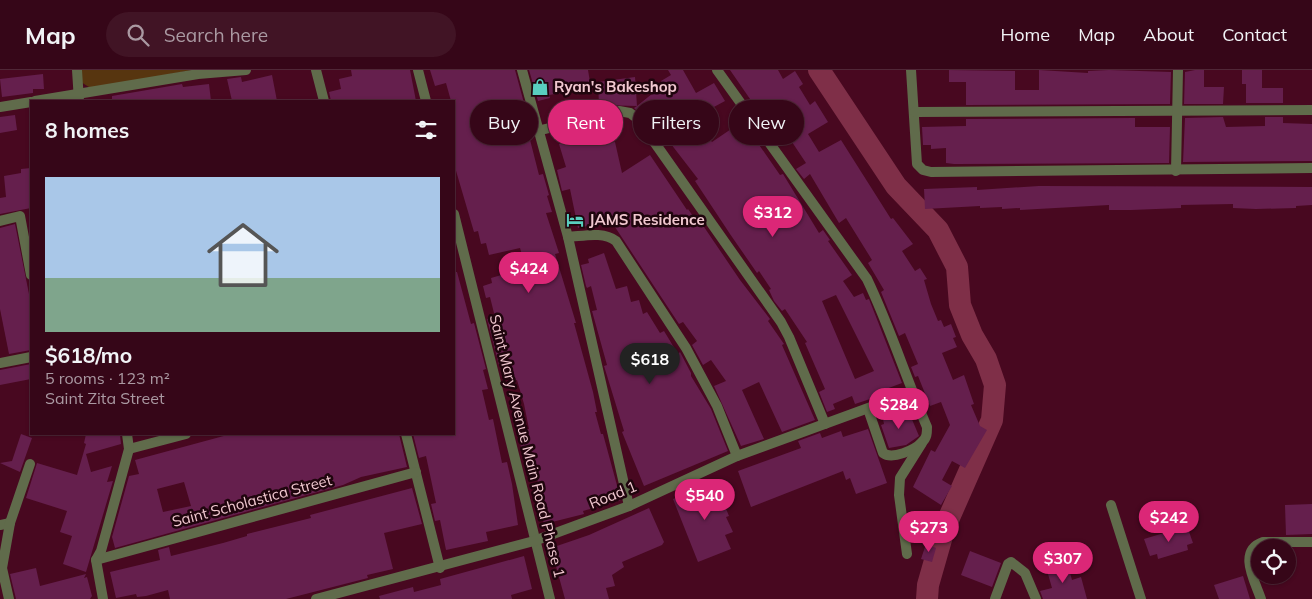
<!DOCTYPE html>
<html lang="en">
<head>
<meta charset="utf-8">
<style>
  :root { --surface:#360618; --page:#411425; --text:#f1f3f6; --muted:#aa99a2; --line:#502737; --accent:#db2777 }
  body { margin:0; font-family:Mulish,sans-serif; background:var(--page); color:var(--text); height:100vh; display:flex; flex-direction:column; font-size:19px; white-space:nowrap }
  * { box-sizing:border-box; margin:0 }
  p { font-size:16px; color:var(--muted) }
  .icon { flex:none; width:28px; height:28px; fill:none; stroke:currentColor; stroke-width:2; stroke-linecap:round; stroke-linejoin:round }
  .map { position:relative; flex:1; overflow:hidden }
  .details { position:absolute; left:30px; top:30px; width:425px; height:335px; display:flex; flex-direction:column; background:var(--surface); border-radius:0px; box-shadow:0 1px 4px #0004,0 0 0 1px var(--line) }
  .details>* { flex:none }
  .hud { position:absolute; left:470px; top:30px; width:475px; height:45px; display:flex; gap:10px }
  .buttons { position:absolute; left:1251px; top:469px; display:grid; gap:10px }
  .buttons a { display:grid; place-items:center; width:45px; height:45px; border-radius:50%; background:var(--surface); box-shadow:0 1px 4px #0004,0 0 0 1px var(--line); font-size:25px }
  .price { position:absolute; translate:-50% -42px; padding:0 11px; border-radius:18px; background:var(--accent); color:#fff; font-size:16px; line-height:32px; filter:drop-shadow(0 1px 2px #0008) }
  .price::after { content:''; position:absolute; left:50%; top:30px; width:15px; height:11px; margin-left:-8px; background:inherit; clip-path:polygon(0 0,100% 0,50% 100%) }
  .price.active { background:#222; color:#fff }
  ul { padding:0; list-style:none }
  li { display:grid; align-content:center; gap:10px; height:265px; padding:0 15px }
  li span { display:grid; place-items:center; height:155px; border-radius:0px; color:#555 }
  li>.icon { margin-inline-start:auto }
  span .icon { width:90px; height:90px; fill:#fffc; stroke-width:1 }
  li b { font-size:21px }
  h2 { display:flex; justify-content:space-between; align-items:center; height:60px; padding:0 15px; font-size:21px }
  .chip { padding:0 18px; border-radius:22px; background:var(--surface); box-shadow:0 1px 4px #0004,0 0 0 1px var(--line); font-size:18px; line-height:45px }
  .chip.active { background:var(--accent); color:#fff }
  header { display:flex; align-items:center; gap:30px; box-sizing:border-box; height:70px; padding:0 25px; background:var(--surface); border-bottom:1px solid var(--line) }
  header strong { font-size:24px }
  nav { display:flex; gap:28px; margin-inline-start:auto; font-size:18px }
  .search { width:350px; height:45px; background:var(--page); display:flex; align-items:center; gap:12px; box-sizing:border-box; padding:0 18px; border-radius:28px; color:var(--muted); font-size:19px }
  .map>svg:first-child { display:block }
  .green { fill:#57350f }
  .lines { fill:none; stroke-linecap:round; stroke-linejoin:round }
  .river { stroke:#7f2f48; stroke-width:22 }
  .building { fill:#651f4d; fill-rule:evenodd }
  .minor { stroke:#606b4b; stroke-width:10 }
  .labels { text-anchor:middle; stroke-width:5; stroke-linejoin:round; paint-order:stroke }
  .poi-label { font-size:15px; font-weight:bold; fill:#f1c8d0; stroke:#1f050d; text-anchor:start }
  .street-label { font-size:15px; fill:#f1c8d0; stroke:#1f050d }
</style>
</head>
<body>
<header>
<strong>Map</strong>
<div class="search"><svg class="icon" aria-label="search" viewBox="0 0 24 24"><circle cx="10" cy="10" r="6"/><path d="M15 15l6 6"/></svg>Search here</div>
<nav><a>Home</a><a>Map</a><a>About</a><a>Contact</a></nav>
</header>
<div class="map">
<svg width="1312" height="529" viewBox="0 0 1312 529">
  <rect width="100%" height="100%" fill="#480820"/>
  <path class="green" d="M81,0H192L92,19L81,12Z"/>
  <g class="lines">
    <path class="river" d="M819,0L896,116L938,160L957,197L960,235L972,265L986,289L995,315L992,350L944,459L928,515L927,529"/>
  </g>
  <g class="building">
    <path d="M351,0H410L416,31H331L329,22L341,19L339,9L352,6Z"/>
    <path d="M430,0H515L524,33L517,34L523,55L526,54L539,105L543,104L549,125L547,126L552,142L546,143L559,183L555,184L576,253H574L593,322L597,342H595L601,364H603L621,430L583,441L584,444L544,454L539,433L543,432L535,401L529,403L517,363L529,359L524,334L517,310L513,311L508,293L499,295L487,249L495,247L490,227L486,228L483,216L492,213L491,208L526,198L520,178L489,185L486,173L481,174L478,161L474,162L454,94V31H451L446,13L435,16Z"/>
    <path d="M529,0H588L591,18L549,25L550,28L538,31Z"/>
    <path d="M668,0H683L696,23L714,13L725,31L712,38L715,43L697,53L712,72L740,53L752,71L755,69L780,105L783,104L819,163L823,160L830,170L828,171L852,205L843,211L854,227L863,223L866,230L869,229L902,313L886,319L888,323L855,334L852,326L833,334L835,339L827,342L819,322L825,319L805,273L807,272L785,239L782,241L774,231L769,220L771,219L759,201L757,203L730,164L695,111L698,109L654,52L652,54L647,50L634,38L637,36L599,35L598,12L635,7L637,36L663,15L661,11L671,5ZM836,225L874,301L855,309L822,231Z"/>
    <path d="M730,0H778L783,9L795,1L803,14L799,17L810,35L815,31L828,52L808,64L819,82L841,70L891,149L893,148L913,174L902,181L915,201L920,198L927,209L924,210L931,234L938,251L941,250L944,257L951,254L956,267L953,268L957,277L942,283L953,310L964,305L974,334L971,335L980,356L987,360L965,398L952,391L942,410L952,416L941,435L913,417L931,380L935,382L950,355L941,332L930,336L918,306L915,307L911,297L918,294L905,263L899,266L881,222L884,220L868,193L872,190L846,148L839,153L810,104L804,109L796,99L806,93L792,72L790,74L766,38L759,42Z"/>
    <path d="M949,0L1015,1V20H1039V0L1088,3V1L1109,0L1171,2L1170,34L966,35V12H949Z"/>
    <path d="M1195,0H1204V17H1224L1223,34H1184L1185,2Z"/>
    <path d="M1242,0H1262V18H1283V33H1246V14H1242Z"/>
    <path d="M43,4L44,19H33V23L2,27L0,9Z"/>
    <path d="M272,5L277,31H232L227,9L241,7L242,12Z"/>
    <path d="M182,14L183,17L209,14L211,31H112V26Z"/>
    <path d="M15,45L17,60L0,63V47Z"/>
    <path d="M1223,47L1226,57L1265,56V47H1283V53L1312,54V91L1183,92L1185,48Z"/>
    <path d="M1135,48V57H1170L1169,93L954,94L946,93V78L931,79V75H923L922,57L966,56V49Z"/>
    <path d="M586,65L590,75L615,72L622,103L650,85L687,140L688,139L700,156L702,154L740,210L770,249L768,251L784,274L782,275L815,350L782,362L759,312L742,320L764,369L741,376L714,316L726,311L711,290L703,295L692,275L697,271L683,252L679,254L615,157L606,152L578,158L570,119L562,121L557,100L566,97L559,74Z"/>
    <path d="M31,98V138L0,144V128L6,127L4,106L21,103V99Z"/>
    <path d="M1039,116L1312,117V135L1296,136V138L1256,139L1233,138V134L1181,135V138L1131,140H1109V135L1020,140V138L1002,139V137L980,138V136L925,139L924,119L977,117V120Z"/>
    <path d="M15,154L31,234V280L9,284L0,239V158Z"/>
    <path d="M604,183L616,219L627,216L631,232L639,230L643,244L647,242L660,263L664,261L678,284L680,282L691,303V306L711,339L728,381L644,416L622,362L624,361L604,296L607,295L592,241L597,240L591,216L587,218L586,216L581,195L589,193L588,189Z"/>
    <path d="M454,202H457L471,254L474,253L486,299L483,300L488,319L482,320L489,350L493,349L502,393L507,392L512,414L518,455L486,462L488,471L446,480L440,450L435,451L431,434L436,433L426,386L419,388L413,364H454Z"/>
    <path d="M31,294V309L0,315V300Z"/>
    <path d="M908,340L919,366L906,375L889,378L881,355L884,354L883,349Z"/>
    <path d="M868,359L887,413L856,424L850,408L846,410L843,401L751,437L738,401L801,378L798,371L820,363L822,368L841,361L843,367Z"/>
    <path d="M21,364L32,368L20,402L0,393L12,391Z"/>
    <path d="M86,364H120L121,374L86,384L91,402L112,396L107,412L113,411L86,502L63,494L72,466L60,462L67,441L26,428L37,393L77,405L86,374L84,373Z"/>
    <path d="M231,364H399L407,397L361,407L343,415L115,478L112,467L129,406L139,404L135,390ZM184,412L191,436L163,442L157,419Z"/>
    <path d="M715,412L729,446L726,447L733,462L725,465L731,479L698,492L673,429Z"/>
    <path d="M412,418L422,454L384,463L393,499L367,505L368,508L286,529H170L168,520L146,526L137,527L136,524L116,528L110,502L160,490L158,480L169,477L171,486L223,473L247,466V464L311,448L310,445Z"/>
    <path d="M1312,434V464L1286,465L1285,435Z"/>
    <path d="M649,438L664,472L662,475L622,492L624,497L612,505L615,516L606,518L609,529H565L551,478L589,465Z"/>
    <path d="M1187,456L1193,473L1187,475L1188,480L1158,489L1157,484L1150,486L1144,469Z"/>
    <path d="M926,474L936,478L932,492L921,489Z"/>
    <path d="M970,481L1001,493L992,517L961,505Z"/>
    <path d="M524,486L532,519L511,525L512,529H380L379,526L413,517L414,522L441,515L440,509Z"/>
    <path d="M1067,492L1072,510L1081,507L1087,529H1043L1040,521L1052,518L1046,497Z"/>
    <path d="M36,498L40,516L86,504L84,508L87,507L92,526L90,529H16L10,504Z"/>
    <path d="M1243,506L1250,529H1219L1214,515Z"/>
  </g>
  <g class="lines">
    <g class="minor">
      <path d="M77,0L79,31"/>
      <path d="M316,0L324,31"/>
      <path d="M418,0L426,31"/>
      <path d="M522,0L568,167L629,436"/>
      <path d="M717,0L867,209C890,257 906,308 927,357C927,363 927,368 922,372C915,380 892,390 883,383L868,339"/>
      <path d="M911,0L917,94L923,100L931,102L1312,98"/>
      <path d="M35,31L198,4L246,0"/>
      <path d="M0,37L31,32"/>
      <path d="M915,42L1312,40"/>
      <path d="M537,61L619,41L630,43L638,49L781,252L789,267L825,354"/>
      <path d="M1176,101L1178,0"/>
      <path d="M454,144L550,529"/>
      <path d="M0,151L20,146L31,205"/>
      <path d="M568,167C584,166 603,161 616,171L686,278L717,336L737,386"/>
      <path d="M0,293L31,287"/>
      <path d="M406,364L440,498"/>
      <path d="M129,379L186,364"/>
      <path d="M1111,435L1141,529"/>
      <path d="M0,455L10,453"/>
      <path d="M907,484L899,425L900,408L922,373"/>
      <path d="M96,490L416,402"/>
      <path d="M9,529L2,498L10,453L30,394"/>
      <path d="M103,529L96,490L101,481L129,379L127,364"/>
      <path d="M316,529L534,471L629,436L737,386L912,322"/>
      <path d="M995,529L1008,494L1011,492L1025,503L1036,529"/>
      <path d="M1261,529C1255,511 1237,481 1263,472H1312"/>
    </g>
  </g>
  <defs>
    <g id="shop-bare" transform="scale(1.35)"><path d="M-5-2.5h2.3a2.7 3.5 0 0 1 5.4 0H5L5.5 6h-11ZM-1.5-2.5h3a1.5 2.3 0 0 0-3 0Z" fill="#59cebf" stroke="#1f050d" stroke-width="2.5" paint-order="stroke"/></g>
    <g id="hotel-bare" transform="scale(1.35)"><path d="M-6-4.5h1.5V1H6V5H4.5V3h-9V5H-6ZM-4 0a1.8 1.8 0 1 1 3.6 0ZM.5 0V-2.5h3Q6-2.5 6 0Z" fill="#59cebf" stroke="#1f050d" stroke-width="2.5" paint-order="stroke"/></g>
  </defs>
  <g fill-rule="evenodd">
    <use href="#shop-bare" x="540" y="17"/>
    <use href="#hotel-bare" x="575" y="150"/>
  </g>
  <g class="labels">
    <g class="poi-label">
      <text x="554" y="22">Ryan's Bakeshop</text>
      <text x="589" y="155">JAMS Residence</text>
    </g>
    <g class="street-label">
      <text transform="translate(527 376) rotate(76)" y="5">Saint Mary Avenue Main Road Phase 1</text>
      <text transform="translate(613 425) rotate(-22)" y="5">Road 1</text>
      <text transform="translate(252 431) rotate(-15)" y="5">Saint Scholastica Street</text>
    </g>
  </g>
</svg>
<div class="buttons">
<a><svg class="icon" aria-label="locate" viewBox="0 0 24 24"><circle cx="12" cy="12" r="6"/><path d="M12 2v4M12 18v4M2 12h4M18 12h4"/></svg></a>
</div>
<b class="price" style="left:773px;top:168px">$312</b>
<b class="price" style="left:529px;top:224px">$424</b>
<b class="price active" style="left:650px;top:315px">$618</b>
<b class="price" style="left:899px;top:360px">$284</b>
<b class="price" style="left:705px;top:451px">$540</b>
<b class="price" style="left:1169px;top:473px">$242</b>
<b class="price" style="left:929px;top:483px">$273</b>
<b class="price" style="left:1063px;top:514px">$307</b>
<div class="hud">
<a class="chip">Buy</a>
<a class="chip active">Rent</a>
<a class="chip">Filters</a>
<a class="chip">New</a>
</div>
<section class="details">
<h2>8 homes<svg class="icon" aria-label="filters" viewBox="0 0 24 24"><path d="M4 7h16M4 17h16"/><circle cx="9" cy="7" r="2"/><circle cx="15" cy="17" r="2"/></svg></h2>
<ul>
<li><span style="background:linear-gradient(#a9c7e8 65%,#7fa58c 0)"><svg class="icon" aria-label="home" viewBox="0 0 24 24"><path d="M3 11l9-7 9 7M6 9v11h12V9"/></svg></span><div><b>$618/mo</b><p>5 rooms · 123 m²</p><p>Saint Zita Street</p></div></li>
</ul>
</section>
</div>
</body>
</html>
